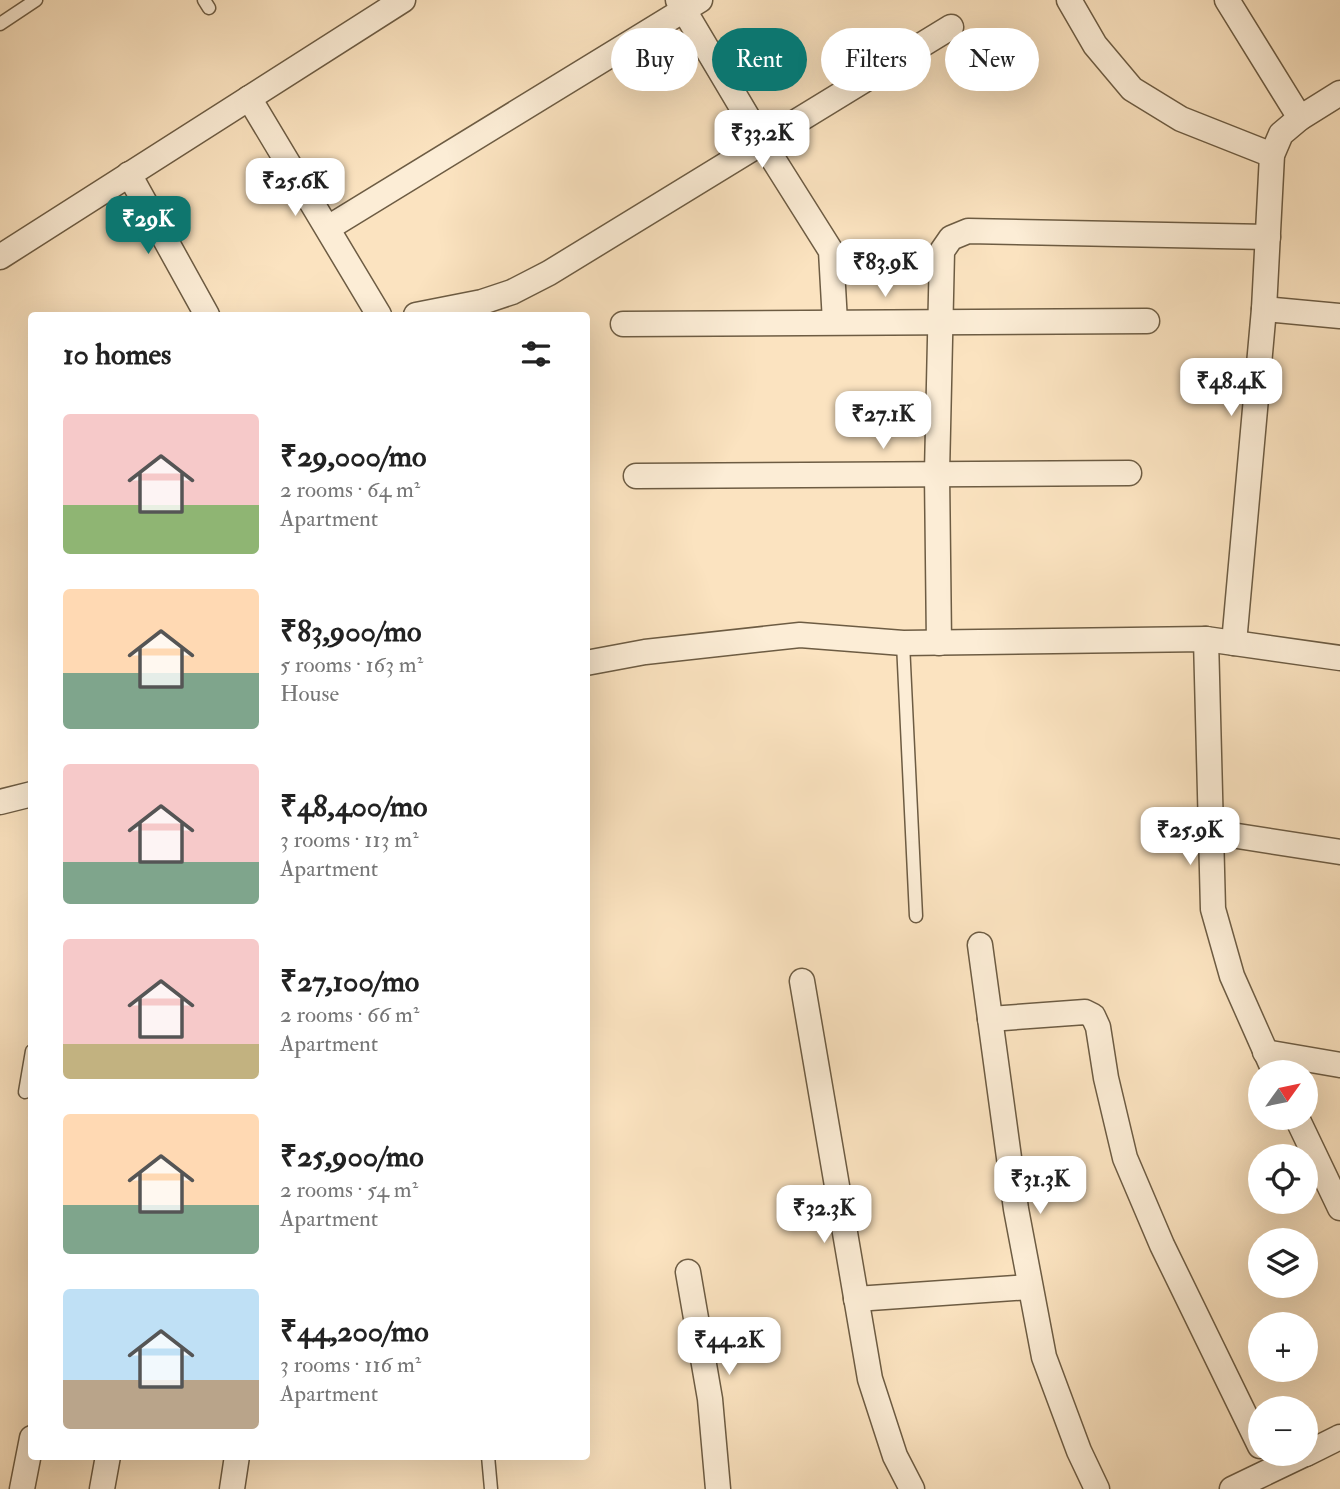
<!DOCTYPE html>
<html lang="en">
<head>
<meta charset="utf-8">
<style>
  :root { --surface:#fff; --page:#f2f2f2; --text:#222; --muted:#767676; --accent:#0f766e }
  body { margin:0; font-family:"IM FELL Double Pica",serif; background:var(--page); color:var(--text); height:100vh; display:flex; flex-direction:column; font-size:26px; white-space:nowrap }
  * { box-sizing:border-box; margin:0 }
  p { font-size:23px; color:var(--muted) }
  .icon { flex:none; width:38px; height:38px; fill:none; stroke:currentColor; stroke-width:2; stroke-linecap:round; stroke-linejoin:round }
  .map { position:relative; flex:1; overflow:hidden }
  .drawer { position:absolute; left:28px; top:312px; width:562px; height:1148px; display:flex; flex-direction:column; background:var(--surface); border-radius:7px; box-shadow:0 7px 28px #0002 }
  .drawer>* { flex:none }
  .banner { position:absolute; left:611px; top:28px; width:623px; height:63px; display:flex; gap:14px }
  .needle { width:46px; rotate:57deg }
  .fabs { position:absolute; left:1248px; top:1060px; display:grid; gap:14px }
  .fabs a { display:grid; place-items:center; width:70px; height:70px; border-radius:50%; background:var(--surface); box-shadow:0 7px 28px #0002; font-size:35px }
  .price { position:absolute; translate:-50% -60px; padding:0 16px; border-radius:14px; background:#fff; color:#222; font-size:23px; line-height:46px; filter:drop-shadow(0 2px 4px #0008) }
  .price::after { content:''; position:absolute; left:50%; top:42px; width:21px; height:16px; margin-left:-10px; background:inherit; clip-path:polygon(0 0,100% 0,50% 100%) }
  .price.current { background:var(--accent); color:#fff }
  ul { padding:0; list-style:none }
  li { display:flex; align-items:center; gap:21px; height:175px; padding:0 35px }
  li span { display:grid; place-items:center; flex:none; width:196px; height:140px; border-radius:7px; color:#555 }
  li>.icon { margin-inline-start:auto }
  span .icon { width:84px; height:84px; fill:#fffc; stroke-width:1 }
  li b { font-size:30px }
  h2 { display:flex; justify-content:space-between; align-items:center; height:84px; padding:0 35px; font-size:30px }
  .pill { padding:0 24px; border-radius:32px; background:var(--surface); box-shadow:0 7px 28px #0002; font-size:24px; line-height:63px }
  .pill.current { background:var(--accent); color:#fff }
  .map>svg:first-child { display:block }
  .lines { fill:none; stroke-linecap:round; stroke-linejoin:round }
  .lane-casing { stroke:#6d5c43; stroke-width:15 }
  .street-casing { stroke:#6d5c43; stroke-width:27 }
  .lane { stroke:#fcedd6; stroke-width:12 }
  .street { stroke:#fcedd6; stroke-width:24 }
</style>
</head>
<body>
<div class="map">
<svg width="1340" height="1489" viewBox="0 0 1340 1489">
  <rect width="100%" height="100%" fill="#fbe3c0"/>
  <filter id="stains"><feTurbulence type="fractalNoise" baseFrequency=".00286" numOctaves="4"/><feColorMatrix values="0 0 0 0 .2 0 0 0 0 .09 0 0 0 0 .02 0 0 0 .5 -.17"/></filter>
  <radialGradient id="worn" r=".72"><stop offset=".6" stop-color="#630" stop-opacity="0"/><stop offset="1" stop-color="#630" stop-opacity=".3"/></radialGradient>
  <g class="lines">
    <g class="lane-casing">
      <g id="lane">
        <path d="M204,0L209,8"/>
        <path d="M0,24L36,0"/>
        <path d="M903,643L916,916"/>
        <path d="M25,1092L32,1051"/>
        <path d="M488,1456L491,1489"/>
      </g>
    </g>
    <g class="street-casing">
      <g id="street">
        <path d="M678,0L763,143L831,251L835,322"/>
        <path d="M1069,0L1095,45L1132,89L1181,119L1272,155"/>
        <path d="M1227,0L1300,118"/>
        <path d="M249,98L379,315"/>
        <path d="M129,174L207,315"/>
        <path d="M328,228L700,0"/>
        <path d="M0,257L403,0"/>
        <path d="M1264,309L1272,155L1281,134L1300,118L1340,93"/>
        <path d="M416,315L482,302L512,292L549,273L951,27"/>
        <path d="M623,324L1147,321"/>
        <path d="M636,476L1129,473"/>
        <path d="M1206,639L1213,909L1232,976L1275,1073"/>
        <path d="M939,643L937,473L942,251L951,238L968,231L1268,237"/>
        <path d="M1234,643L1264,309L1340,316"/>
        <path d="M586,663L645,652L800,635L903,643L1206,639L1340,658"/>
        <path d="M0,802L32,794"/>
        <path d="M1212,832L1340,852"/>
        <path d="M980,945L1016,1209L1044,1357L1079,1451L1097,1489"/>
        <path d="M802,981L870,1379L895,1456L912,1489"/>
        <path d="M990,1019L1085,1012L1093,1016L1098,1027L1106,1078L1125,1158L1162,1245L1260,1446"/>
        <path d="M1265,1052L1340,1065"/>
        <path d="M1297,1118L1340,1208"/>
        <path d="M688,1272L710,1399L718,1489"/>
        <path d="M856,1299L1030,1287"/>
        <path d="M1306,1454L1340,1437"/>
        <path d="M22,1489L32,1438"/>
        <path d="M102,1489L108,1456"/>
        <path d="M232,1489L237,1456"/>
        <path d="M1232,1489L1305,1454"/>
      </g>
    </g>
    <use href="#lane" class="lane"/>
    <use href="#street" class="street"/>
  </g>
  <rect width="100%" height="100%" filter="url(#stains)"/>
  <rect width="100%" height="100%" fill="url(#worn)"/>
</svg>
<div class="fabs">
<a><svg class="needle" viewBox="-14 -14 28 28"><path d="M0-13l5 13h-10z" fill="#e53935"/><path d="M0 13l5-13h-10z" fill="#767676"/></svg></a>
<a><svg class="icon" aria-label="locate" viewBox="0 0 24 24"><circle cx="12" cy="12" r="6"/><path d="M12 2v4M12 18v4M2 12h4M18 12h4"/></svg></a>
<a><svg class="icon" aria-label="layers" viewBox="0 0 24 24"><path d="M12 4l9 5-9 5-9-5zM3 14l9 5 9-5"/></svg></a>
<a>+</a>
<a>−</a>
</div>
<b class="price" style="left:762px;top:170px">₹33.2K</b>
<b class="price" style="left:295px;top:218px">₹25.6K</b>
<b class="price current" style="left:148px;top:256px">₹29K</b>
<b class="price" style="left:885px;top:299px">₹83.9K</b>
<b class="price" style="left:1231px;top:418px">₹48.4K</b>
<b class="price" style="left:883px;top:451px">₹27.1K</b>
<b class="price" style="left:1190px;top:867px">₹25.9K</b>
<b class="price" style="left:1040px;top:1216px">₹31.3K</b>
<b class="price" style="left:824px;top:1245px">₹32.3K</b>
<b class="price" style="left:729px;top:1377px">₹44.2K</b>
<div class="banner">
<a class="pill">Buy</a>
<a class="pill current">Rent</a>
<a class="pill">Filters</a>
<a class="pill">New</a>
</div>
<section class="drawer">
<h2>10 homes<svg class="icon" aria-label="filters" viewBox="0 0 24 24"><path d="M4 7h16M4 17h16"/><circle cx="9" cy="7" r="2"/><circle cx="15" cy="17" r="2"/></svg></h2>
<ul>
<li><span style="background:linear-gradient(#f6c9c9 65%,#8fb573 0)"><svg class="icon" aria-label="home" viewBox="0 0 24 24"><path d="M3 11l9-7 9 7M6 9v11h12V9"/></svg></span><div><b>₹29,000/mo</b><p>2 rooms · 64 m²</p><p>Apartment</p></div></li>
<li><span style="background:linear-gradient(#ffd9b3 60%,#7fa58c 0)"><svg class="icon" aria-label="home" viewBox="0 0 24 24"><path d="M3 11l9-7 9 7M6 9v11h12V9"/></svg></span><div><b>₹83,900/mo</b><p>5 rooms · 163 m²</p><p>House</p></div></li>
<li><span style="background:linear-gradient(#f6c9c9 70%,#7fa58c 0)"><svg class="icon" aria-label="home" viewBox="0 0 24 24"><path d="M3 11l9-7 9 7M6 9v11h12V9"/></svg></span><div><b>₹48,400/mo</b><p>3 rooms · 113 m²</p><p>Apartment</p></div></li>
<li><span style="background:linear-gradient(#f6c9c9 75%,#c2b280 0)"><svg class="icon" aria-label="home" viewBox="0 0 24 24"><path d="M3 11l9-7 9 7M6 9v11h12V9"/></svg></span><div><b>₹27,100/mo</b><p>2 rooms · 66 m²</p><p>Apartment</p></div></li>
<li><span style="background:linear-gradient(#ffd9b3 65%,#7fa58c 0)"><svg class="icon" aria-label="home" viewBox="0 0 24 24"><path d="M3 11l9-7 9 7M6 9v11h12V9"/></svg></span><div><b>₹25,900/mo</b><p>2 rooms · 54 m²</p><p>Apartment</p></div></li>
<li><span style="background:linear-gradient(#bfe0f5 65%,#b9a48a 0)"><svg class="icon" aria-label="home" viewBox="0 0 24 24"><path d="M3 11l9-7 9 7M6 9v11h12V9"/></svg></span><div><b>₹44,200/mo</b><p>3 rooms · 116 m²</p><p>Apartment</p></div></li>
</ul>
</section>
</div>
</body>
</html>
